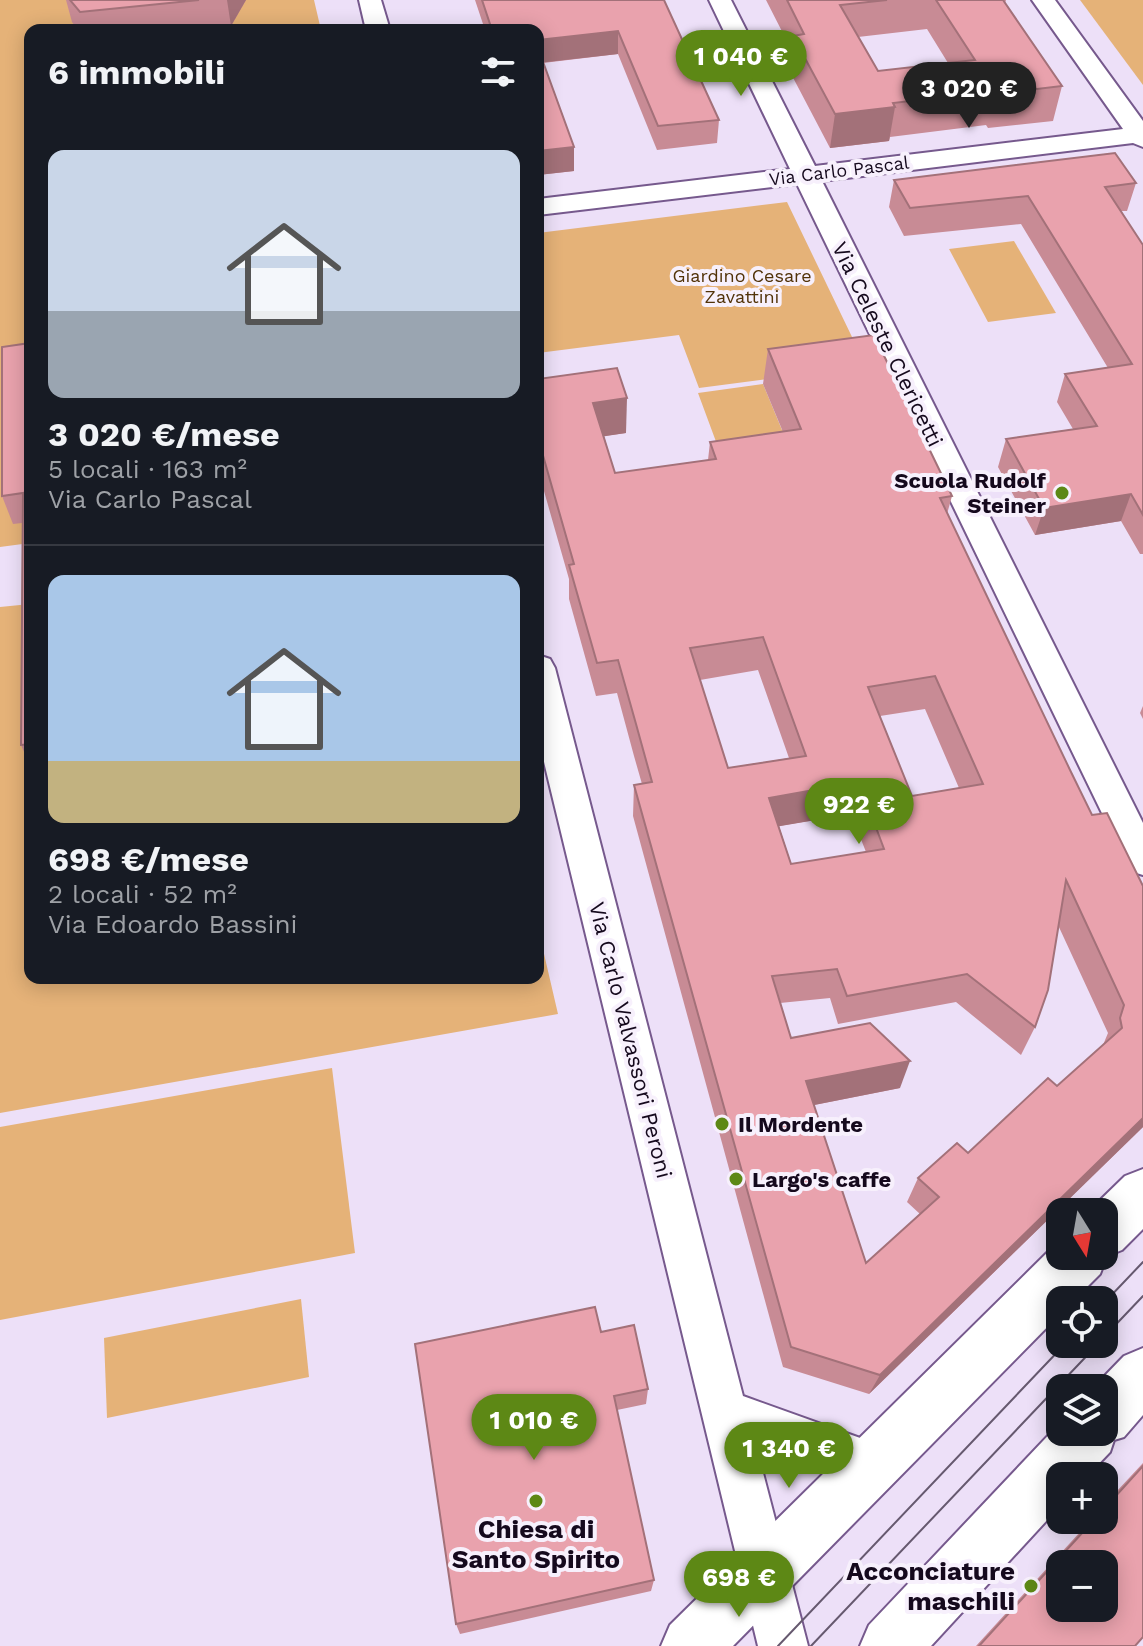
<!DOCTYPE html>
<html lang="it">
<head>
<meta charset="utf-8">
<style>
  :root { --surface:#171b24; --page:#20242c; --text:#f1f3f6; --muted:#9ea1a6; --line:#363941; --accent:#5d8815 }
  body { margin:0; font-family:"Work Sans",sans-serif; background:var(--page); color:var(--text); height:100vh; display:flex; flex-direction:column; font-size:30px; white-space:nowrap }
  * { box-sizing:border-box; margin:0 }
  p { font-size:26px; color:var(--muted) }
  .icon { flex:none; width:44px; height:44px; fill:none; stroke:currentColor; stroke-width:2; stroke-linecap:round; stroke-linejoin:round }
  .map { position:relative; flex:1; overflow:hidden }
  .panel { position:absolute; left:24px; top:24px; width:520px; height:960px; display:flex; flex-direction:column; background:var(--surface); border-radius:16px; box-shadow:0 4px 20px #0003 }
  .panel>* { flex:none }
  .needle { width:52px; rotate:169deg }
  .controls { position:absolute; left:1046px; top:1198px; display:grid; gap:16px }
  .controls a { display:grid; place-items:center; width:72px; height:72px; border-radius:16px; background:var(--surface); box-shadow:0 4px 20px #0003; font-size:40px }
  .price { position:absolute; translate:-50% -68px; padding:0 18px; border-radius:28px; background:var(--accent); color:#fff; font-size:26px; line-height:52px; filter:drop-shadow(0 2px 4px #0008) }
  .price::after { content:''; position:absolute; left:50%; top:48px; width:24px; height:18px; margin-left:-12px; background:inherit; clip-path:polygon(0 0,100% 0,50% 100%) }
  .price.selected { background:#222; color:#fff }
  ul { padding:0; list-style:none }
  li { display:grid; align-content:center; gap:16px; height:424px; padding:0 24px }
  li+li { border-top:2px solid var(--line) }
  li span { display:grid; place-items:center; height:248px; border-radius:16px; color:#555 }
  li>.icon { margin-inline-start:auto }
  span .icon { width:144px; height:144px; fill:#fffc; stroke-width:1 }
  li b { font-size:34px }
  h2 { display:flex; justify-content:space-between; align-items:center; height:96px; padding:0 24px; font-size:34px }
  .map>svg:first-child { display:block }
  .green { fill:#e5b278 }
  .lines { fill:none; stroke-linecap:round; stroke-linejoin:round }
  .minor-casing { stroke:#76598d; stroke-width:4 }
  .tertiary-casing { stroke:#76598d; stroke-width:4 }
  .minor { fill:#fff; fill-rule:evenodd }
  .tertiary { fill:#fff; fill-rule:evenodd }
  .tram { stroke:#66596f; stroke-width:2 }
  .wall { fill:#c88b95; fill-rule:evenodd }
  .shaded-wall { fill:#a37179 }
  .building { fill:#e9a2ad; stroke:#a37179; stroke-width:2; fill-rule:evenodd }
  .poi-dot { fill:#5d8815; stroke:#f7f0fc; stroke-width:3 }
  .labels { text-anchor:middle; stroke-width:8; stroke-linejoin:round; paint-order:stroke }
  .far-street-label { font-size:18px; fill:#15091d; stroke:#f7f0fc }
  .far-park-label { font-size:18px; fill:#513208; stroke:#f7f0fc }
  .street-label { font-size:22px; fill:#15091d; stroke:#f7f0fc }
  .poi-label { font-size:22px; font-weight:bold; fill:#15091d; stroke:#f7f0fc; text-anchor:start }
  .near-poi-label { font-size:26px; font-weight:bold; fill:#15091d; stroke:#f7f0fc }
</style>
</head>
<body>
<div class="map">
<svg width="1143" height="1646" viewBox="0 0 1143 1646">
  <rect width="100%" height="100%" fill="#ede0f8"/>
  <g class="green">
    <path d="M0,0H314L321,30H30V543L0,547Z"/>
    <path d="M1080,0H1143V85Z"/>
    <path d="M787,202L866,366L699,388L679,335L538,353V233Z"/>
    <path d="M1014,241L1056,313L988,322L949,249Z"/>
    <path d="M763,384L782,430L830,424L728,474L698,393Z"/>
    <path d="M30,604V978H538V928L558,1014L0,1113V607Z"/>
    <path d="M332,1068L355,1253L0,1320V1127Z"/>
    <path d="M301,1299L309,1377L107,1418L104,1338Z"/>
  </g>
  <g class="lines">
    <g class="minor-casing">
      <g id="minor">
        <path d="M359,0H381L390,30H366Z"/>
        <path d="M709,0H731L815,166L1123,129L1032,0H1055L1143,121V147L1133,143L822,181L1143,823V875L1130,871L797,184L538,215V199L790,169Z"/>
        <path d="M538,655L550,659L555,668L743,1396L888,1448L895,1464L888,1480L872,1487L756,1446L808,1646H758L538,737Z"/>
      </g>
    </g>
    <g class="tertiary-casing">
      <g id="tertiary">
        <path d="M1143,1169V1229L1122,1250L1107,1256L1100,1274L1074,1300H1060V1314L733,1646H661L670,1625L1060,1240V1256H1104V1212H1088L1125,1176Z"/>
        <path d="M1143,1348V1415L1124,1437L1114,1440L1110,1452L1087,1476H1060V1506L931,1646H860L869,1625L1060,1423V1432H1104V1388H1093L1124,1356Z"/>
      </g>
    </g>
    <use href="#minor" class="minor"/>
    <use href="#tertiary" class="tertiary"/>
    <g class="tram">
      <path d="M1104,1303L1143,1262"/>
      <path d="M1104,1337L1143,1296"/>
      <path d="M778,1646L1065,1344"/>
      <path d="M811,1646L1098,1344"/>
    </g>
  </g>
  <g class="wall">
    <path d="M66,0H246L231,26L188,30H78L72,22Z"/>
    <path d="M475,0H664L719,120L717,143L657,150L618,54L543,63L574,147V171L538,175V30H485Z"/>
    <path d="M766,0H1006L1005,3L1062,86L1053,121L988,128L986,125L890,137L889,141L830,148L789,70L792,51ZM927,29L948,63L878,71L858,37Z"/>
    <path d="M894,180L1136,183L1127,211H1121L1143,245V554H1140L1121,521L1035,535L998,467L1006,439L1073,429L1057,402L1065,374L1108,368L1021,224L904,236L889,207Z"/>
    <path d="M30,343V765L21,745L22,523L13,524L2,496Z"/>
    <path d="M768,349L952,496L947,514L1092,815L1143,886V1127L869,1394L783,1367L633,816L634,785L642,784L634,756L617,693L596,696L569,599V579L538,470V379L626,433L604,436L615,473L708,460L710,442L783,432L763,384ZM758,670L789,758L728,768L700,680ZM925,709L959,788L912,796L880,716ZM851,814L866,852L791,864L779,826ZM1058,925L1108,1033L1103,1045L1057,1086L968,1153L918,1178L907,1202L920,1214L866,1263L814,1105L900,1088L791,1038L780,1003L830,998L838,1024L956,1002L1021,1055L1035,1027Z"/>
    <path d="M1143,706V719L1140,713Z"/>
    <path d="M601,1332L648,1389L646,1404L617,1410L654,1580L651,1591L460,1634L456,1624Z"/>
    <path d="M1143,1463V1637L1135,1646H976L1091,1520H1104V1505Z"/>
  </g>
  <g class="shaded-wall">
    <path d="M227,0H246L231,26Z"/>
    <path d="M618,31V54L538,63V40Z"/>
    <path d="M895,107L889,141L830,148L835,114Z"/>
    <path d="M574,147V171L538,175V151Z"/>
    <path d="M627,398L626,433L593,438V403Z"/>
    <path d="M1131,494L1121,521L1035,535L1044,508Z"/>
    <path d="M859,782L851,814L763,829L769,798Z"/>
    <path d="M910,1061L900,1088L799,1108L806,1081Z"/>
    <path d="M1143,1118V1127L869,1394L880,1375Z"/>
  </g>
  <g class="building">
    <path d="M70,0H199L80,12Z"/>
    <path d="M482,0H664L719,120L658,126L618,31L538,40V30H492Z"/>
    <path d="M787,0H887L840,5L878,71L975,60L936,0H1003L1062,86L996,94L994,91L893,103L895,107L835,114L793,36L804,34Z"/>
    <path d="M538,48L574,147L538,151Z"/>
    <path d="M1115,153L1136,183L1105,187L1143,245V515L1131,494L1044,508L1006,439L1097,426L1065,374L1132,364L1028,196L910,208L894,180Z"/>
    <path d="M874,335L952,496L940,498L1071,772L1092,815L1107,813L1143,886V1118L880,1375L791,1347L634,785L652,782L636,724L618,660L597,663L569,565L574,564L538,438V379L617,368L627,398L593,403L615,473L716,459L710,442L801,429L768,349ZM763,637L806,756L728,768L690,648ZM935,676L983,784L912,796L868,687ZM859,782L884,849L791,864L769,798ZM1066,880L1124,1005L1120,1018L1122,1028L1057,1086L1048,1078L968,1153L957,1143L918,1178L939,1197L866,1263L806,1081L910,1061L870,1023L791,1038L772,976L837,969L847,996L967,974L1035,1027L1048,990Z"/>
    <path d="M30,343V744L21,745L23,493L2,496V347Z"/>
    <path d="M595,1307L601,1332L634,1325L648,1389L614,1396L654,1580L456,1624L415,1344Z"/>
    <path d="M1143,1466V1637L1135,1646H979L1094,1520H1104V1509ZM1060,1564H1104V1608H1060Z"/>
  </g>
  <g class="poi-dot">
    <circle cx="1062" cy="493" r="8"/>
    <circle cx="722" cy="1124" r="8"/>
    <circle cx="736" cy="1179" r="8"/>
    <circle cx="536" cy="1501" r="8"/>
    <circle cx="1031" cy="1586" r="8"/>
  </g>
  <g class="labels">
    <g class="far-street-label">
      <text transform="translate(839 171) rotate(-7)" y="6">Via Carlo Pascal</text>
    </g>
    <g class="far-park-label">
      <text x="742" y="282">Giardino Cesare<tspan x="742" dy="21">Zavattini</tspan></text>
    </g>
    <g class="street-label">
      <text transform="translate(888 344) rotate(64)" y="8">Via Celeste Clericetti</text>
      <text transform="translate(631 1040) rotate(76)" y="8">Via Carlo Valvassori Peroni</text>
    </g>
    <g class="poi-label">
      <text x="1046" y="488" text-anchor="end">Scuola Rudolf<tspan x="1046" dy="25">Steiner</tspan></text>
      <text x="738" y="1132">Il Mordente</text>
      <text x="752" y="1187">Largo's caffe</text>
    </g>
    <g class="near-poi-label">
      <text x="536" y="1538">Chiesa di<tspan x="536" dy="30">Santo Spirito</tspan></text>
      <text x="1015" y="1580" text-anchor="end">Acconciature<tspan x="1015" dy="30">maschili</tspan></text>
    </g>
  </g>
</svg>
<div class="controls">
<a><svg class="needle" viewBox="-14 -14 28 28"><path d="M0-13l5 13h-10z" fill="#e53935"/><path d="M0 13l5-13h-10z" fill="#9ea1a6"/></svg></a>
<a><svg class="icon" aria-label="locate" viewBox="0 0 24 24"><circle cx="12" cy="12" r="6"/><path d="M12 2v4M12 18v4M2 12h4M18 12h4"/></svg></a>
<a><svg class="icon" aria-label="layers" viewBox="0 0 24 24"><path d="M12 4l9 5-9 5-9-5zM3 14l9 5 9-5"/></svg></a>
<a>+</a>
<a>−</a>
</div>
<b class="price" style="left:741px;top:98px">1 040 €</b>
<b class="price selected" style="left:969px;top:130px">3 020 €</b>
<b class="price" style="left:859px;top:846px">922 €</b>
<b class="price" style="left:534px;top:1462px">1 010 €</b>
<b class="price" style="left:789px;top:1490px">1 340 €</b>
<b class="price" style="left:739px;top:1619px">698 €</b>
<section class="panel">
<h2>6 immobili<svg class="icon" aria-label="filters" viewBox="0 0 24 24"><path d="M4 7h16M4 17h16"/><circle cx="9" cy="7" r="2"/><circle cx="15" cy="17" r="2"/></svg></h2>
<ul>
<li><span style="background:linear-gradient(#c9d6e8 65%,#9aa5b1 0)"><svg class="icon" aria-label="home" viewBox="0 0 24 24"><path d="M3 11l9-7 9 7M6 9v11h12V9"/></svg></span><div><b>3 020 €/mese</b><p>5 locali · 163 m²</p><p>Via Carlo Pascal</p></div></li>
<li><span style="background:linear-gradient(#a9c7e8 75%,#c2b280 0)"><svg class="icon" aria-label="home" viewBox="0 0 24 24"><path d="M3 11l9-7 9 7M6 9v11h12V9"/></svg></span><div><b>698 €/mese</b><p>2 locali · 52 m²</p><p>Via Edoardo Bassini</p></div></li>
</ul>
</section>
</div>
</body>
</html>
